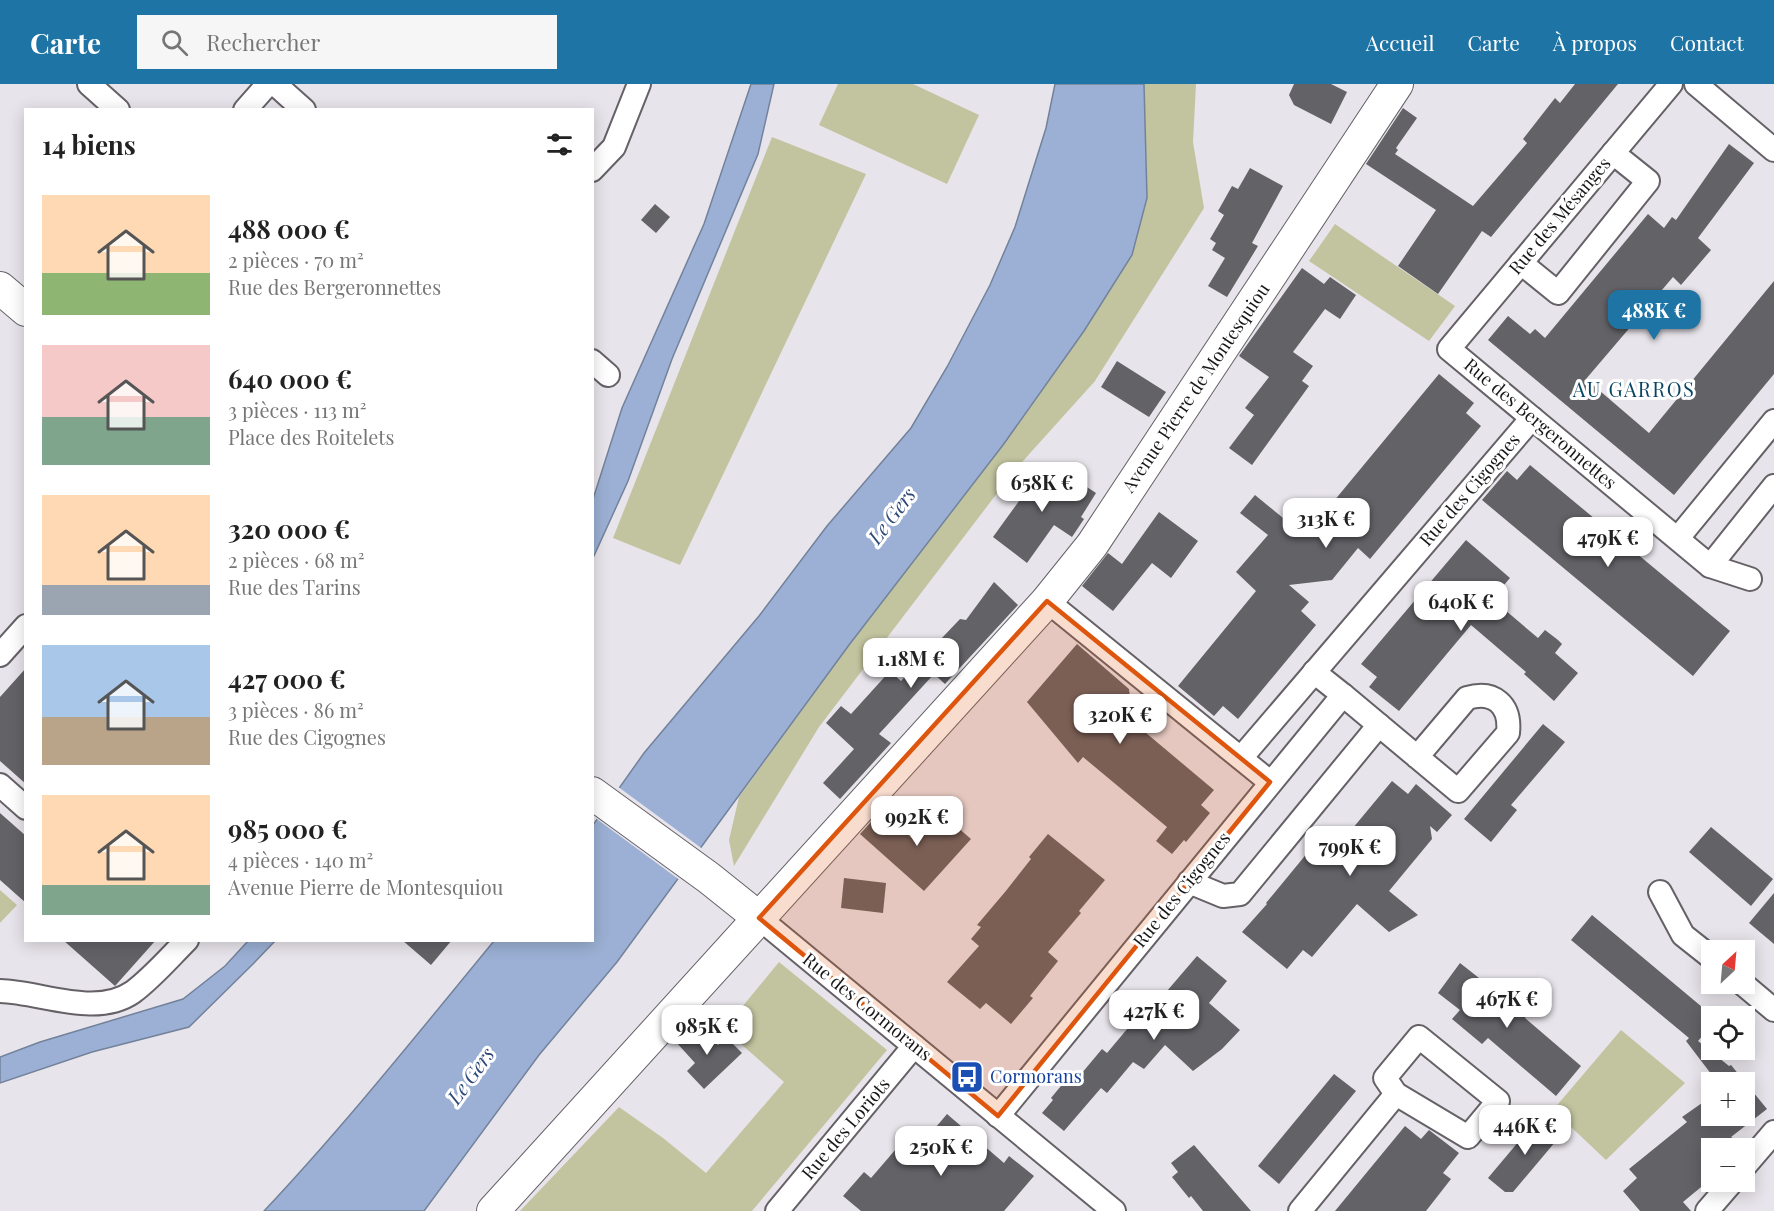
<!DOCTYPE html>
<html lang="fr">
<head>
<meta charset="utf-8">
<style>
  :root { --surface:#fff; --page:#f6f6f6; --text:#222; --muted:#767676; --accent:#1e74a4 }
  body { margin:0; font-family:"Playfair Display",serif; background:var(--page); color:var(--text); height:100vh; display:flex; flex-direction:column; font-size:22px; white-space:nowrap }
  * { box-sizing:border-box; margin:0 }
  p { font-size:20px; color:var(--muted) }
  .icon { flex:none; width:33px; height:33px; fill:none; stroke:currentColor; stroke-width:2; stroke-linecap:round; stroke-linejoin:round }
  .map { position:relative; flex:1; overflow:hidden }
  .side { position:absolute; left:24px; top:24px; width:570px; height:834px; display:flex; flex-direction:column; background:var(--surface); border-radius:0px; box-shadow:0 3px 15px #0003 }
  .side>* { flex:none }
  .needle { width:39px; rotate:26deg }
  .buttons { position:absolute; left:1701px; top:856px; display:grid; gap:12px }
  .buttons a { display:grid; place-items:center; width:54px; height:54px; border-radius:0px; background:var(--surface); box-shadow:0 3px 15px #0003; font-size:30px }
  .price { position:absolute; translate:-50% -51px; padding:0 14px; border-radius:12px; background:#fff; color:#222; font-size:20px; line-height:39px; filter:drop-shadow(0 2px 3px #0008) }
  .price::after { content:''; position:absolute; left:50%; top:36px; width:18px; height:14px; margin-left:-9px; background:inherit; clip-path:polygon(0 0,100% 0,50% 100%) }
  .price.on { background:var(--accent); color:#fff }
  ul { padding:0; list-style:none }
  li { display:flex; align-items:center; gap:18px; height:150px; padding:0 18px }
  li span { display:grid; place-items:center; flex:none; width:168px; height:120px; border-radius:0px; color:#555 }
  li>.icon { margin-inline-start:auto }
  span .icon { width:72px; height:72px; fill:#fffc; stroke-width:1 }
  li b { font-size:26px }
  h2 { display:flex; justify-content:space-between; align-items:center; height:72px; padding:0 18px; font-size:26px }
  header { display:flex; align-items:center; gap:36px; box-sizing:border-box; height:84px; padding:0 30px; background:var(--accent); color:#fff }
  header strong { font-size:28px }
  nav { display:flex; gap:33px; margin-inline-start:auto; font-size:21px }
  .search { width:420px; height:54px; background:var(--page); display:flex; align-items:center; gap:15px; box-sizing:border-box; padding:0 21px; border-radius:0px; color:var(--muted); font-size:22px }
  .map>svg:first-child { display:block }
  .green { fill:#c2c49f }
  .water { fill:#9bb0d4; stroke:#73829b; stroke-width:1.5 }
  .pier { fill:#e8e4eb }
  .building { fill:#636267 }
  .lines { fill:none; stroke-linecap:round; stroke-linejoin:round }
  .street-casing { stroke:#656167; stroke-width:26 }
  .secondary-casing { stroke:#656167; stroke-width:34 }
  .street { stroke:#fff; stroke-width:22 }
  .secondary { stroke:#fff; stroke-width:32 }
  .marked { fill:#de560d; fill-opacity:0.2; stroke:#de560d; stroke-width:4.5; stroke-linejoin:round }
  .labels { text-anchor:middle; stroke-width:6; stroke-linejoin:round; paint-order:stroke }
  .street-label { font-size:18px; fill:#161517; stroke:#fff }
  .transit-label { font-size:18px; fill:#164399; stroke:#fff; text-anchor:start }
  .neighbourhood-label { font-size:20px; letter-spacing:1.5px; fill:#084666; stroke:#fff }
  .water-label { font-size:20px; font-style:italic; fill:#2d4978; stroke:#fff }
</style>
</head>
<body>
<header>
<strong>Carte</strong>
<div class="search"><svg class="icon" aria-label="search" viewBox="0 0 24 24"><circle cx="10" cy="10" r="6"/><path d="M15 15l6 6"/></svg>Rechercher</div>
<nav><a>Accueil</a><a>Carte</a><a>À propos</a><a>Contact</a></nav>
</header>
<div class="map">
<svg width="1774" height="1127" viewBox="0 0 1774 1127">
  <rect width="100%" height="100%" fill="#e8e4eb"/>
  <g class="green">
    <path d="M838,0H913L979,31L947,100L819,41Z"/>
    <path d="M1144,0H1196L1193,58L1204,124L1095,297L1014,387L819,643L734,782L729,756L739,713L849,561L1003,361L1084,247L1147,114Z"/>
    <path d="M772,53L866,90L680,481L613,454Z"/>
    <path d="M1335,140L1455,222L1429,257L1309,177Z"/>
    <path d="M0,806L17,821L0,839Z"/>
    <path d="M779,878L887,966L752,1127H520L619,1023L663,1054L706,1089L784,998L724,945Z"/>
    <path d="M1621,946L1685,999L1606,1076L1553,1026Z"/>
  </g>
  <g class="water">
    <path d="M751,0H774L758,70L672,275L628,397L593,474V415L622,324L704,140Z"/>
    <path d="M1055,0H1144L1147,114L1132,171L1084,247L1003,361L849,561L617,878L539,971L424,1127H264C345,1041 419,948 494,857L592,856L593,741L644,669L759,532L827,442L911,344L947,283L990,201L1015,143L1046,44Z"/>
    <path d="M248,857H275L253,880L189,943L92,968L0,999V973L40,958L183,915L225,882Z"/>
  </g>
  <path class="pier" d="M617,702L704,766L681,797L594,733Z"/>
  <g class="building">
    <path d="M1294,0H1331L1347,8L1331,40L1294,21L1289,11Z"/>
    <path d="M1575,0H1618L1491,153L1482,147L1438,210L1398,182L1436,126L1366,80L1403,24L1417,34L1396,64L1398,66L1395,70L1473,122L1527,59L1523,55L1555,14L1560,19Z"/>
    <path d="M1729,60L1754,79L1698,154L1711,166L1681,201L1673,193L1586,295L1649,349L1774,197V290L1674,411L1488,256L1508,232L1530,250L1535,245L1545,254L1648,130L1664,144L1672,133L1676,136Z"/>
    <path d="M1250,84L1283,102L1252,159L1258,162L1227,213L1208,202L1225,174L1212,166L1216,159L1210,155L1224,131L1218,127L1232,102L1238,105Z"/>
    <path d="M655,120L670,133L656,149L641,136Z"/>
    <path d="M1302,184L1324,200L1330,193L1356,211L1340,235L1325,225L1293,268L1313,282L1302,297L1309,302L1252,381L1229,364L1254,331L1245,324L1269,293L1239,272Z"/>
    <path d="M1117,277L1166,308L1149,333L1101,303Z"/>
    <path d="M1439,290L1474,319L1466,329L1481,342L1370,475L1358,464L1332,496L1289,501L1309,518L1301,527L1316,541L1238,635L1223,622L1214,632L1178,602L1256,507L1236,488L1268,451L1240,429L1255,411L1305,452Z"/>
    <path d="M1530,381L1730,547L1693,592L1482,416L1507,387L1517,396Z"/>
    <path d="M1064,388L1096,409L1081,433L1084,435L1072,453L1054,441L1027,479L993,453L1019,417L1005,408L1018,389L1050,410Z"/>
    <path d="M1159,428L1198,457L1171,494L1152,479L1113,527L1082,502L1108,469L1122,480Z"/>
    <path d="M1466,456L1510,494L1492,515L1538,554L1545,546L1558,556L1562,560L1555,569L1578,589L1554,617L1524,590L1526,588L1471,541L1399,627L1369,603L1377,593L1361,580Z"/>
    <path d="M994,498L1018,521L945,600L934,590L879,650L891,659L840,715L823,699L854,665L826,639L841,622L851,630L890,587L901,597L960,535L966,536Z"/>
    <path d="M1077,560L1129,605L1130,613L1127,633L1214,706L1201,721L1210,729L1186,758L1184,756L1172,770L1156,757L1167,743L1083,673L1078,679L1027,618Z"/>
    <path d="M26,584V700L0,677V613Z"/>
    <path d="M1543,640L1565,658L1511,721L1517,726L1491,758L1464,735Z"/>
    <path d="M1392,697L1408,710L1416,700L1452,731L1437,748L1430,742L1432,755L1389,807L1418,831L1389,848L1357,820L1312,873L1303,866L1287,885L1242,848L1267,820L1266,819L1313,762L1328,774Z"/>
    <path d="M881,727L916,758L942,730L971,755L924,807L860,750Z"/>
    <path d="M0,729L26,752V819L0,796Z"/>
    <path d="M1711,743L1773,795L1751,822L1689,768Z"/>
    <path d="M1048,750L1105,796L1079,827L1081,829L1048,868L1058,877L1030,912L1033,914L1011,940L986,919L980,925L947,898L979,862L971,855L981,843L977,841L1005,808L1031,775L1029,773Z"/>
    <path d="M844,794L886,799L883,829L841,824Z"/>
    <path d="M1774,809V860L1749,839Z"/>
    <path d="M1592,831L1714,933H1712V941L1698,957L1729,982L1731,981L1767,1025L1731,1053L1744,1062L1742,1065H1712V1094L1683,1118L1691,1127H1640L1623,1107L1637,1094L1629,1085L1687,1038L1682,1033L1712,1012V1032H1744V999H1718L1686,957L1689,954L1571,856Z"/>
    <path d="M63,856H156L115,902Z"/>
    <path d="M402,856H452L431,881Z"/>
    <path d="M1197,872L1227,897L1209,919L1240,946L1222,965L1193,987L1165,961L1144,985L1133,978L1107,1009L1101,1004L1064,1047L1042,1029L1053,1016L1051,1014L1070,991L1076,996L1102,965L1107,969L1133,938L1137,942Z"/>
    <path d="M1460,879L1498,909L1500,906L1516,919L1513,922L1526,932L1525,934L1581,982L1556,1012L1488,954L1482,960L1452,935L1460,926L1438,909Z"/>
    <path d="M691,943L705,957L709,953L718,961L726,953L742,969L704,1005L687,987L695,979L676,958Z"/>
    <path d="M1334,990L1356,1007L1279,1100L1258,1082Z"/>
    <path d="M947,1030L1004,1079L1009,1072L1034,1092L1004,1127H861L843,1112L864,1088L871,1094L902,1058L915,1068Z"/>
    <path d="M1540,1032L1561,1051L1513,1108H1505L1488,1094Z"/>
    <path d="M1405,1042L1421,1055L1429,1046L1459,1069L1443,1089L1451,1095L1426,1127H1335Z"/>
    <path d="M1194,1061L1251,1127H1203L1191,1112L1189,1114L1172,1093L1178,1088L1171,1079Z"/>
  </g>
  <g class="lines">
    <g class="street-casing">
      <g id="street">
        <path d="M89,0L118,26"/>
        <path d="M275,0L304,26"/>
        <path d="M1671,0L1449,265L1710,482L1750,495"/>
        <path d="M1696,0L1774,66"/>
        <path d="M245,26L268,0"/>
        <path d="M592,86L614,63L639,0"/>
        <path d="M1521,179L1558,209L1648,97L1613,69"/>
        <path d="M592,277L608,291"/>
        <path d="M1678,454L1774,337"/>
        <path d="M1710,482L1774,402"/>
        <path d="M1047,517L1270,698"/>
        <path d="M0,571L26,542"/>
        <path d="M1343,611L1458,707L1508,649C1511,621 1494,606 1467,614L1417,673"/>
        <path d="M1241,674L1532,334"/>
        <path d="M0,701L26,724"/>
        <path d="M1189,798L1223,812L1240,810L1379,641"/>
        <path d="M1660,808L1683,851L1712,874"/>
        <path d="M759,834L1114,1127"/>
        <path d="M1743,900L1774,926"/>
        <path d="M0,907C41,908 96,934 133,908C152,894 170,873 187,856"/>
        <path d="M1419,953L1498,1017L1468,1053L1396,1010L1385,994Z"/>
        <path d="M998,1032L1343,611L1314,588"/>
        <path d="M1744,1083L1774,1048"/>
        <path d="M777,1127L914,962"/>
        <path d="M1300,1127L1396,1010"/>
        <path d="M1707,1127L1732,1098"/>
      </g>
    </g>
    <g class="secondary-casing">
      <g id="secondary">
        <path d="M0,204L26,226"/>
        <path d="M592,709L709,794L759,834"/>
        <path d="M493,1127L1047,517L1092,461L1397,0"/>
      </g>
    </g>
    <use href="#street" class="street"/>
    <use href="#secondary" class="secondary"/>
  </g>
  <path class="marked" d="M1047,517L1270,698L998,1032L759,834Z"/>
  <defs>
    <g id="bus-square" transform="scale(1.725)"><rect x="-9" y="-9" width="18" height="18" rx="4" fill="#1a4fb4" stroke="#fff"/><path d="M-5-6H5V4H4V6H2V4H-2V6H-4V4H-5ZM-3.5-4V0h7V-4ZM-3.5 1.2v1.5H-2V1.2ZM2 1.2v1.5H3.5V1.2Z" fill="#fff"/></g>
  </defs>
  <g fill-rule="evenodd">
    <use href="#bus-square" x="967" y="993"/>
  </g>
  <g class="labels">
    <g class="street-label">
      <text transform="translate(1560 132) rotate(-50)" y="6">Rue des Mésanges</text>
      <text transform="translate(1196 304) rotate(-56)" y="6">Avenue Pierre de Montesquiou</text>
      <text transform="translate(1540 340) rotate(40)" y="6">Rue des Bergeronnettes</text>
      <text transform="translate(1470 406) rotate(-49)" y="6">Rue des Cigognes</text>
      <text transform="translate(1182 806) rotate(-51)" y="6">Rue des Cigognes</text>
      <text transform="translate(867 923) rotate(39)" y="6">Rue des Cormorans</text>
      <text transform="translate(846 1045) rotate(-50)" y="6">Rue des Loriots</text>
    </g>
    <g class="transit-label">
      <text x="990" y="999">Cormorans</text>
    </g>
    <g class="neighbourhood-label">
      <text x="1634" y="313">AU GARROS</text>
    </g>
    <g class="water-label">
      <text transform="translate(892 432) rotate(-53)" y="7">Le Gers</text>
      <text transform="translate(471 992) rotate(-54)" y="7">Le Gers</text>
    </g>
  </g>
</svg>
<div class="buttons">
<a><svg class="needle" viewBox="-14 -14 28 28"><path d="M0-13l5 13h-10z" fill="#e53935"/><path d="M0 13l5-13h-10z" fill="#767676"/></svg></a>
<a><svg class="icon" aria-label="locate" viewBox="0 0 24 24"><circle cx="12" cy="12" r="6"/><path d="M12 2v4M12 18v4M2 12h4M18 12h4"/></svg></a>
<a>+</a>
<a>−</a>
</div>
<b class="price on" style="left:1654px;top:257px">488K €</b>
<b class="price" style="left:1042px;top:429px">658K €</b>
<b class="price" style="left:1326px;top:465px">313K €</b>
<b class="price" style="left:1608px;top:484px">479K €</b>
<b class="price" style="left:1461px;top:548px">640K €</b>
<b class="price" style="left:911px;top:605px">1.18M €</b>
<b class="price" style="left:1120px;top:661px">320K €</b>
<b class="price" style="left:917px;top:763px">992K €</b>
<b class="price" style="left:1350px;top:793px">799K €</b>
<b class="price" style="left:1507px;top:945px">467K €</b>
<b class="price" style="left:1154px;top:957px">427K €</b>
<b class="price" style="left:707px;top:972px">985K €</b>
<b class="price" style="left:1525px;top:1072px">446K €</b>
<b class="price" style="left:941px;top:1093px">250K €</b>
<section class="side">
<h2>14 biens<svg class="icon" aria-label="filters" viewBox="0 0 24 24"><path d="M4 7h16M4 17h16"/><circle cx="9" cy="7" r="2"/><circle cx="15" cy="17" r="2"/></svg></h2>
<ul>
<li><span style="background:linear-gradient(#ffd9b3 65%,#8fb573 0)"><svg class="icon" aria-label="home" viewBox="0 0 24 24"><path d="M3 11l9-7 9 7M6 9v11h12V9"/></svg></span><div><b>488 000 €</b><p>2 pièces · 70 m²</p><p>Rue des Bergeronnettes</p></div></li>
<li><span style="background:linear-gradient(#f6c9c9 60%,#7fa58c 0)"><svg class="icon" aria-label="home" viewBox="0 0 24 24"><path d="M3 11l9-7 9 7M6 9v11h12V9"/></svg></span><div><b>640 000 €</b><p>3 pièces · 113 m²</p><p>Place des Roitelets</p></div></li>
<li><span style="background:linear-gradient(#ffd9b3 75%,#9aa5b1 0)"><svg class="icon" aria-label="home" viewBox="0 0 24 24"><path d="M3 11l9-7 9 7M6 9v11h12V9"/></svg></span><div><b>320 000 €</b><p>2 pièces · 68 m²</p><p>Rue des Tarins</p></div></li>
<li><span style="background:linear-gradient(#a9c7e8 60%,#b9a48a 0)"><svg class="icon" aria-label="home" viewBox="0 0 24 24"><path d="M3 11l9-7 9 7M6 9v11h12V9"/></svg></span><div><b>427 000 €</b><p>3 pièces · 86 m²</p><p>Rue des Cigognes</p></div></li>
<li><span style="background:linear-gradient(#ffd9b3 75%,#7fa58c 0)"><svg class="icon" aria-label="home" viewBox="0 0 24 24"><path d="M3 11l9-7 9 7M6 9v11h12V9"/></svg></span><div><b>985 000 €</b><p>4 pièces · 140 m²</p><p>Avenue Pierre de Montesquiou</p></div></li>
</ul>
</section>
</div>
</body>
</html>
